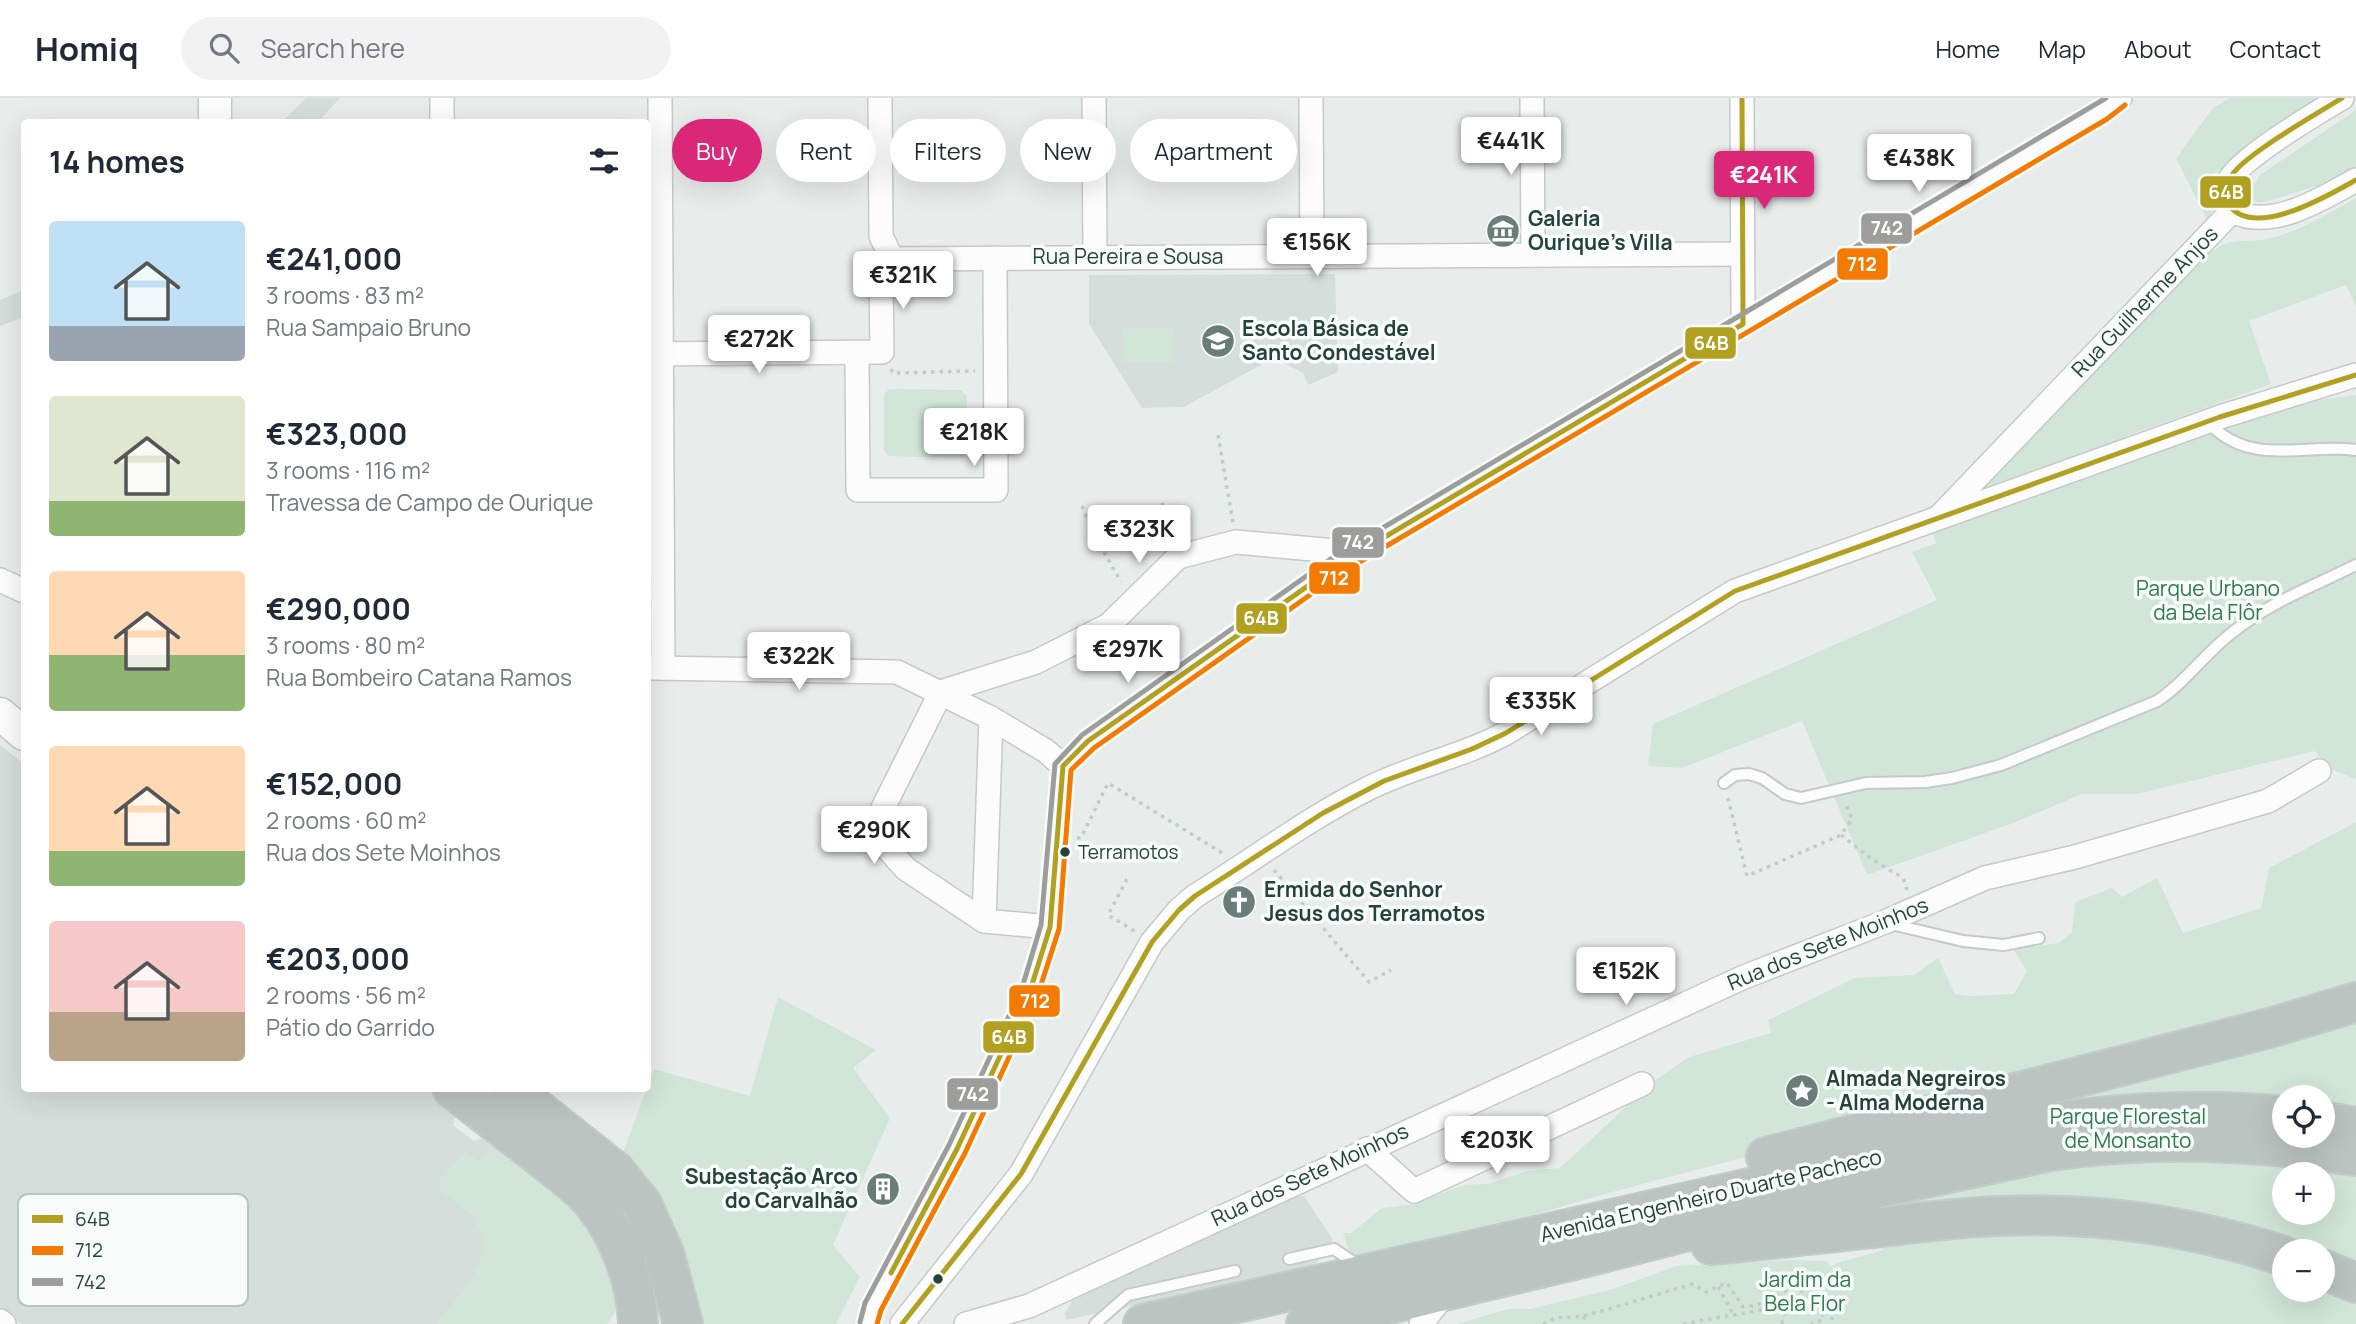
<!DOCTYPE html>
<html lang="en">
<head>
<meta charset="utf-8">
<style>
  :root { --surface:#fff; --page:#f2f2f3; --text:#1f2937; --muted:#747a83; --line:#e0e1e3; --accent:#db2777 }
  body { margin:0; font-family:Manrope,sans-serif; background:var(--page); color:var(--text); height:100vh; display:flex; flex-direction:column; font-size:26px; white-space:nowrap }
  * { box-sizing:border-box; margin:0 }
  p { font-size:23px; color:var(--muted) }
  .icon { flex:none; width:38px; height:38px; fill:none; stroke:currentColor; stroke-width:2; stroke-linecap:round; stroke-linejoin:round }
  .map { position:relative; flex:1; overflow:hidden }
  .panel { position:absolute; left:21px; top:21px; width:630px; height:973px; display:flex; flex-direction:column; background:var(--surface); border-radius:7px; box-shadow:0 7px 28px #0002 }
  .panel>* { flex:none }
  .guide { position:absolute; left:672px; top:21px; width:665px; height:63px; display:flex; gap:14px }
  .controls { position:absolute; left:2272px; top:987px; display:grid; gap:14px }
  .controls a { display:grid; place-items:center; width:63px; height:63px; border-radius:50%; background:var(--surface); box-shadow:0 7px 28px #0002; font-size:35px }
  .price { position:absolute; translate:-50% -60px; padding:0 16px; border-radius:7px; background:#fff; color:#222; font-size:23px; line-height:46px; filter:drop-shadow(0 2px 4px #0008) }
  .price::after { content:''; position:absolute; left:50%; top:42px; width:21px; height:16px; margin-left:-10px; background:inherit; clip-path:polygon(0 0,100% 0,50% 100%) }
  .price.on { background:var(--accent); color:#fff }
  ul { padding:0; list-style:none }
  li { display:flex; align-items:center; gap:21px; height:175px; padding:0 28px }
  li span { display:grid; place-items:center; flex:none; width:196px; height:140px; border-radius:7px; color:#555 }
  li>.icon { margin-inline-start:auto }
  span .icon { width:84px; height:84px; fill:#fffc; stroke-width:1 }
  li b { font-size:30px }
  h2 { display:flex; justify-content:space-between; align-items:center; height:84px; padding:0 28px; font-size:30px }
  .chip { padding:0 24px; border-radius:32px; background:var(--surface); box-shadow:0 7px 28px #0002; font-size:24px; line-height:63px }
  .chip.on { background:var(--accent); color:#fff }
  header { display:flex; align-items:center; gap:42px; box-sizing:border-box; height:98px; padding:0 35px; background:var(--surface); border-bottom:2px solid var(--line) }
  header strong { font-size:33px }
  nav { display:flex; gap:38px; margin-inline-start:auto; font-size:24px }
  .search { width:490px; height:63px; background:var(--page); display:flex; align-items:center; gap:18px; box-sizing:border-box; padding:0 24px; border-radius:38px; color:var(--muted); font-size:26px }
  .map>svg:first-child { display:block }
  .built { fill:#d6dedb }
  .green { fill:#d1e6d8; fill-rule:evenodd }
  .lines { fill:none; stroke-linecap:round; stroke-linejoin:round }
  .lane-casing { stroke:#c5cac8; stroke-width:14 }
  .street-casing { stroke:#c5cac8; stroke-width:26 }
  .secondary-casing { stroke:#c3cbc8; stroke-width:35 }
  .highway-casing { stroke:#c3ccc9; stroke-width:42 }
  .path { stroke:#c3ccca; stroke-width:3.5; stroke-dasharray:3.5 5; stroke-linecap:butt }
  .lane { stroke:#fcfcfc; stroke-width:10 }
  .street { stroke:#fcfcfc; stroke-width:23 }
  .secondary { stroke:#fcfcfc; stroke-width:32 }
  .highway { stroke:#bcc4c2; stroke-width:38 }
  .bus-1-casing { stroke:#f7fbf9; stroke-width:10 }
  .bus-2-casing { stroke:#f7fbf9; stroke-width:10 }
  .bus-3-casing { stroke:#f7fbf9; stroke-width:10 }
  .bus-1 { stroke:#b2a021; stroke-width:5 }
  .bus-2 { stroke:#f47b03; stroke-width:5 }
  .bus-3 { stroke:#9d9d9c; stroke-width:5 }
  .bus-dot { fill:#24423a; stroke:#f7fbf9; stroke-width:2.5 }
  .labels { text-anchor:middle; stroke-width:7; stroke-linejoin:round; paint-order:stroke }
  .bus-label { font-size:19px; fill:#24423a; stroke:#f7fbf9; text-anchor:start }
  .poi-label { font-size:21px; font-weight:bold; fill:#24423a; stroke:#f7fbf9; text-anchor:start }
  .street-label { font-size:21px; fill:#24423a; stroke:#f7fbf9 }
  .park-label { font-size:21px; fill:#2d7a4b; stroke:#f7fbf9 }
  .key { fill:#f7fbf9; stroke:#b8c4c0; stroke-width:2 }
  .key-label { font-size:19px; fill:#24423a }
  .line-badge { stroke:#f7fbf9; stroke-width:2.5 }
  .badge-label { font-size:19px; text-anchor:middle; font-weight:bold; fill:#fff }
</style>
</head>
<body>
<header>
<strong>Homiq</strong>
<div class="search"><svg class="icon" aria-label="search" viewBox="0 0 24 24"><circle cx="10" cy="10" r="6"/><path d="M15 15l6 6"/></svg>Search here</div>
<nav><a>Home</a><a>Map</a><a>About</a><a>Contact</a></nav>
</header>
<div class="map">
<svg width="2356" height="1226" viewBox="0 0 2356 1226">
  <rect width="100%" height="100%" fill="#e8edeb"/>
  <g class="built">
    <path d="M306,0H340L318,24H282Z"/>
    <path d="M1335,176L1338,274L1308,287L1303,275L1274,260L1184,309L1142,310L1089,226V177Z"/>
    <path d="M24,192V219L0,228V202Z"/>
    <path d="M0,647L24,666V990L431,991L455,1010L454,1028L474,1043L482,1040L492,1048L497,1043L613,1191L616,1212L607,1226H21L0,1209Z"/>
    <path d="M1304,1098L1333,1142L1314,1169L1066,1222L1065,1215L1079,1190L1269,1102Z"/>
  </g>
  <g class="green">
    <path d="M2230,0H2324L2213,76C2201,98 2214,107 2210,127L2176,60L2180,57L2181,53L2213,10Z"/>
    <path d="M2356,12V70L2317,88L2265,104L2258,105L2247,98L2260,77Z"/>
    <path d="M2356,100V209L2346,187L2249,223L2271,286L2129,337L2122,343L1970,399L2211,151L2214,153C2228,140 2243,144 2261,142C2296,136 2325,117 2356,100Z"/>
    <rect x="1123" y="231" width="50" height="33"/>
    <path d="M889,291L961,292L967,298L966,354L962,360L888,358L884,352V296Z"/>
    <path d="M2356,297V681L2328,670L2315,653L2137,696H2082L2016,724L1867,777L1802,623L1682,670L1648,668L1653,626L1937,502L1912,454L1936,445L1929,421L2294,305Z"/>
    <path d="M2356,724V1226H1457L1508,1211H1530L1613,1191L1676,1168L1789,1162L1827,1163L1831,1169L1837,1165L1883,1152L1852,1031L1608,1095L1493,1129L1352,1162L1343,1135H1351L1382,1110L1409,1107L1465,1087L1488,1086L1527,1073L1560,1070L1654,983L1689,959L1771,935L1768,922L1855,880L1914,877L1938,860L1955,896L1970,898L2014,896L2027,873L2013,851L2059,845L2072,834L2075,804L2112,790L2122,799L2157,780L2183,835L2261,810L2269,770ZM2284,999H2322V1038H2284ZM2284,1076H2322V1115H2284ZM2284,1153H2322V1192H2284Z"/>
    <path d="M778,899L876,952L853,970L890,1020L833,1147L860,1179L836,1226H697L619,1065L654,971L750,998Z"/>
    <path d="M497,1043L570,1104L596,1141L608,1170L613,1191L616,1212L607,1226H436C465,1189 510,1149 460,1107C452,1100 439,1095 438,1084L466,1053L479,1064Z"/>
  </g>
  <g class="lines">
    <g class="lane-casing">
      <g id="lane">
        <path d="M2207,324C2214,330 2221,337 2229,341C2266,363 2315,346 2356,352"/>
        <path d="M1724,685L1735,677L1749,676L1762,680L1785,696L1801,700L1866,685L1925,684L1952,680L2001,667L2157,603C2186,584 2205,555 2233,534C2270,504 2314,488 2356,467"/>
        <path d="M1891,826L1963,843L2004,847L2039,840"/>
        <path d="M1289,1161L1334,1151L1359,1168"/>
        <path d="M1095,1226L1128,1197L1235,1173"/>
      </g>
    </g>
    <g class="street-casing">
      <g id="street">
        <path d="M442,0V24"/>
        <path d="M660,0L663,570"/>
        <path d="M880,0L881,138L892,161"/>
        <path d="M1094,0L1095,159"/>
        <path d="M1311,0L1312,158"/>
        <path d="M1532,0L1533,157"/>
        <path d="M1742,0L1743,226"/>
        <path d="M2232,113C2227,105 2223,99 2226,88C2234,63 2317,15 2342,0"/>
        <path d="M2232,113C2272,133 2321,101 2356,82"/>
        <path d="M892,161L1742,156"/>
        <path d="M857,255L858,392H996L995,160"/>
        <path d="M649,256L882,254L881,177L892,161"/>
        <path d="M1941,417L2232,113"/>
        <path d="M0,482L24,493"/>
        <path d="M651,570L897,574L991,620L1046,653L1063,668"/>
        <path d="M941,594L1036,564L1109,527L1178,459L1236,444L1357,455"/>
        <path d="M941,594L883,710L889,752L906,771L984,823L1050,829"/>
        <path d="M984,823L991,620"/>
        <path d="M1367,1051L1414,1093L1642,986"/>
        <path d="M0,1223L4,1226"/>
        <path d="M868,1226L873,1209L957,1051L1030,893L1050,829L1063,668L1088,643L1336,468L2103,13L2120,0"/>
        <path d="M902,1226L1021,1076L1152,844L1179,812L1195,798C1252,763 1307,721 1367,691C1412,668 1462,659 1506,635L1735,493L2220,319L2356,277"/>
        <path d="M966,1226L1029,1208L1744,879L1885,824L1985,780L2075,759L2268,703L2319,673"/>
        <path d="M1421,1226L1447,1193"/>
      </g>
    </g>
    <g class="secondary-casing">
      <g id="secondary">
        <path d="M215,0V24"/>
        <path d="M0,616L24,636"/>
      </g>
    </g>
    <g class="highway-casing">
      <g id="highway">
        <path d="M452,990C482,1014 512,1037 542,1060C559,1074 580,1088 594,1106C620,1138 637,1185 638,1226"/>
        <path d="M510,990L615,1073L642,1106L664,1155L683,1226"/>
        <path d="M2322,1023L2356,1029"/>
        <path d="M1766,1059L2273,929L2356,904"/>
        <path d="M1711,1147C1762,1142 1813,1137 1864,1131C1910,1126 1955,1119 2001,1118C2097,1114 2193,1128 2284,1158"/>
        <path d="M2322,1171L2356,1185"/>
        <path d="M1143,1226L2027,1028C2113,1015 2198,1009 2284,1018"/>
        <path d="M1306,1226L1590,1158L1739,1120L2051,1053C2153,1038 2254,1042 2356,1058"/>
      </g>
    </g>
    <g class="path">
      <path d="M891,271L893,275L975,273"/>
      <path d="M1218,337L1233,425"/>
      <path d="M1162,405L1172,440"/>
      <path d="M1082,408L1097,442L1121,484"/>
      <path d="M1728,700L1747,778L1841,737L1852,721L1845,704"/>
      <path d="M1841,737L1870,760L1903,780L1907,792"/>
      <path d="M1077,740H1081L1108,685L1224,756"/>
      <path d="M1274,772L1369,884L1391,872"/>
      <path d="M1127,781L1108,817L1136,834"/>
      <path d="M1718,1189L1734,1217"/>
      <path d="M1584,1218V1226"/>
      <path d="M1543,1226L1555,1220L1584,1218L1693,1186L1706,1194L1727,1185L1743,1209L1758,1207L1782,1184L1804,1183L1822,1193"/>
      <path d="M1683,1226L1767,1211C1771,1197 1779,1195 1793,1191C1811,1195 1833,1205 1832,1226"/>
      <path d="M1782,1226C1784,1208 1798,1203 1814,1203L1822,1211L1823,1222L1811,1226"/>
    </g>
    <use href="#lane" class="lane"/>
    <use href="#street" class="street"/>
    <use href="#secondary" class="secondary"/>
    <use href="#highway" class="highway"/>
    <g class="bus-1-casing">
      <g id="bus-1">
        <path d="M2342,0C2317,16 2247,55 2232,77C2227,85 2222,98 2229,107C2254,142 2329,97 2356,82"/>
        <path d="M891,1175L957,1051L1030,893L1050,829L1063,668L1088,643L1336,468L1743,226L1742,0"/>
        <path d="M902,1226L1021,1076L1152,844L1179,812L1195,798L1323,715L1384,683L1472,651L1506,635L1735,493L2220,319L2356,277"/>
      </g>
    </g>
    <g class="bus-2-casing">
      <path id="bus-2" d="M877,1226L881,1212L965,1055L1038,896L1059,831L1071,672L1094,650L1341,475L2107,21L2125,7"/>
    </g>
    <g class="bus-3-casing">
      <path id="bus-3" d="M860,1224L865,1205L949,1047L1022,890L1041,827L1055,666L1082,637L1332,460L2106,0"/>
    </g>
    <use href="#bus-1" class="bus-1"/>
    <use href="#bus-2" class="bus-2"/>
    <use href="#bus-3" class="bus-3"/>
  </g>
  <defs>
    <g id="museum-disc" transform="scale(1.75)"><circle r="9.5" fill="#697e78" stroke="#f7fbf9"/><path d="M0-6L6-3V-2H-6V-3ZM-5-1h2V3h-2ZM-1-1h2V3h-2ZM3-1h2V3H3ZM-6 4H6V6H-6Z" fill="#fff"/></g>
    <g id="school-disc" transform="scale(1.75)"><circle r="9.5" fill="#697e78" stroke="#f7fbf9"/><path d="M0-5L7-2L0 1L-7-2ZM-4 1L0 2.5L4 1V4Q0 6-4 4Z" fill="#fff"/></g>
    <g id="church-disc" transform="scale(1.75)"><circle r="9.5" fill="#697e78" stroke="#f7fbf9"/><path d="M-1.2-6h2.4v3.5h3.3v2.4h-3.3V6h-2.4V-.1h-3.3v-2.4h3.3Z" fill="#fff"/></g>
    <g id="sight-disc" transform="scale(1.75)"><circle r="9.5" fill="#697e78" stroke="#f7fbf9"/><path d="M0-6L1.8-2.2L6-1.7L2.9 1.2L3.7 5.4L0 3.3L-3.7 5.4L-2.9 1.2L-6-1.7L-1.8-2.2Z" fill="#fff"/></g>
    <g id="building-disc" transform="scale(1.75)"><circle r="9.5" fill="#697e78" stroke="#f7fbf9"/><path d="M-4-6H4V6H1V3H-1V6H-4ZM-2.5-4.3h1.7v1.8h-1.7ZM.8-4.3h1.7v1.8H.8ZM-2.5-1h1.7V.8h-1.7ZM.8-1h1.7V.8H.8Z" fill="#fff"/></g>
  </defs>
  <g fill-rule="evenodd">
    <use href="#museum-disc" x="1503" y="133"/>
    <use href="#school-disc" x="1218" y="243"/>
    <use href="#church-disc" x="1239" y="804"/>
    <use href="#sight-disc" x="1802" y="993"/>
    <use href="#building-disc" x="883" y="1091"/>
  </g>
  <g class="bus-dot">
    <circle cx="1065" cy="754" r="6"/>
    <circle cx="938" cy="1181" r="6"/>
  </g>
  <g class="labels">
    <g class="bus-label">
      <text x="1078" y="761">Terramotos</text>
    </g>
    <g class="poi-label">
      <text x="1528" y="128">Galeria<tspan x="1528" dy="24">Ourique's Villa</tspan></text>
      <text x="1242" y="238">Escola Básica de<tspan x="1242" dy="24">Santo Condestável</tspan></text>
      <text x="1264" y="799">Ermida do Senhor<tspan x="1264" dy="24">Jesus dos Terramotos</tspan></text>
      <text x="1826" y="988">Almada Negreiros<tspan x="1826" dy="24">- Alma Moderna</tspan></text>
      <text x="858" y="1086" text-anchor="end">Subestação Arco<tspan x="858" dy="24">do Carvalhão</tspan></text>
    </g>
    <g class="street-label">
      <text x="1128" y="166">Rua Pereira e Sousa</text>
      <text transform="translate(2145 204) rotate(-46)" y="7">Rua Guilherme Anjos</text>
      <text transform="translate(1828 846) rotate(-22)" y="7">Rua dos Sete Moinhos</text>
      <text transform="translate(1310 1077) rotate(-25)" y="7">Rua dos Sete Moinhos</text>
      <text transform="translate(1711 1098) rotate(-13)" y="7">Avenida Engenheiro Duarte Pacheco</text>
    </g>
    <g class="park-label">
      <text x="2208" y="498">Parque Urbano<tspan x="2208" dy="24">da Bela Flôr</tspan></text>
      <text x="2128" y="1026">Parque Florestal<tspan x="2128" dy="24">de Monsanto</tspan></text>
      <text x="1805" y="1189">Jardim da<tspan x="1805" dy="24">Bela Flor</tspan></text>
    </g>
  </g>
  <rect x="18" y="1096" width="230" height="112" rx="10" class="key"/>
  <rect x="32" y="1117" width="31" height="8" fill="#b2a021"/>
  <rect x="32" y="1148" width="31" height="9" fill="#f47b03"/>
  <rect x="32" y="1180" width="31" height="8" fill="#9d9d9c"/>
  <g class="key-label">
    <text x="75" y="1128">64B</text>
    <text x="75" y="1159">712</text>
    <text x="75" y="1191">742</text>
  </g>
  <g class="line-badge">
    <rect x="2199" y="77" width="53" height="34" rx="7" fill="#b2a021"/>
    <rect x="1860" y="114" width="53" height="33" rx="7" fill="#9d9d9c"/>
    <rect x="1836" y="149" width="53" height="34" rx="7" fill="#f47b03"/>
    <rect x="1684" y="228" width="53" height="34" rx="7" fill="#b2a021"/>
    <rect x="1331" y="428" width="54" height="33" rx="7" fill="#9d9d9c"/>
    <rect x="1308" y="463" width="53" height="34" rx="7" fill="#f47b03"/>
    <rect x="1235" y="504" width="53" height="33" rx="7" fill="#b2a021"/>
    <rect x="1008" y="886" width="53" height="34" rx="7" fill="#f47b03"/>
    <rect x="982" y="922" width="53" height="34" rx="7" fill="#b2a021"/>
    <rect x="946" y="979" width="53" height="34" rx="7" fill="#9d9d9c"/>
  </g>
  <g class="badge-label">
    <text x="2226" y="101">64B</text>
    <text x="1887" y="137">742</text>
    <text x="1862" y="173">712</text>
    <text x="1711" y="252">64B</text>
    <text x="1358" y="451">742</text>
    <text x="1334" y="487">712</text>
    <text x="1261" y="527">64B</text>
    <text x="1035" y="910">712</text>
    <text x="1009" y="946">64B</text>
    <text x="973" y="1003">742</text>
  </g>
</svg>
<div class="controls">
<a><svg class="icon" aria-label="locate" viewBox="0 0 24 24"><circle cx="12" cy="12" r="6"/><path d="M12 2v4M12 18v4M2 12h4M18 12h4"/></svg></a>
<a>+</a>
<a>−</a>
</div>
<b class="price" style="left:1511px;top:79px">€441K</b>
<b class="price" style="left:1919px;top:96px">€438K</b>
<b class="price on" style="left:1764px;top:113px">€241K</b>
<b class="price" style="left:1317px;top:180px">€156K</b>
<b class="price" style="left:903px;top:213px">€321K</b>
<b class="price" style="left:759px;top:277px">€272K</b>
<b class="price" style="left:974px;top:370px">€218K</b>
<b class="price" style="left:1139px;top:467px">€323K</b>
<b class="price" style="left:1128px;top:587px">€297K</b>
<b class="price" style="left:799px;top:594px">€322K</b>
<b class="price" style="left:1541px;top:639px">€335K</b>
<b class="price" style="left:874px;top:768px">€290K</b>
<b class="price" style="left:1626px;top:909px">€152K</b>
<b class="price" style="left:1497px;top:1078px">€203K</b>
<div class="guide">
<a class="chip on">Buy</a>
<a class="chip">Rent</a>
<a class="chip">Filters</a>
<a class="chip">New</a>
<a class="chip">Apartment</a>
</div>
<section class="panel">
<h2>14 homes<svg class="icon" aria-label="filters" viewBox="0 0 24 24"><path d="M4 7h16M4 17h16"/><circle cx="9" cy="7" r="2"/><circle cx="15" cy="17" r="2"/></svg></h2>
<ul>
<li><span style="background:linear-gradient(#bfe0f5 75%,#9aa5b1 0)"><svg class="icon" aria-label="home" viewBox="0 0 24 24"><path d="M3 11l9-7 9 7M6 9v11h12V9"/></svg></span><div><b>€241,000</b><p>3 rooms · 83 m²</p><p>Rua Sampaio Bruno</p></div></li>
<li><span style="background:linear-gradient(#dfe7d0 75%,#8fb573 0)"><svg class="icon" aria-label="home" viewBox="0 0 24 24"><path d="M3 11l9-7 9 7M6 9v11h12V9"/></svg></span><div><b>€323,000</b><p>3 rooms · 116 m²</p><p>Travessa de Campo de Ourique</p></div></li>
<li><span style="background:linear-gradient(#ffd9b3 60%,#8fb573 0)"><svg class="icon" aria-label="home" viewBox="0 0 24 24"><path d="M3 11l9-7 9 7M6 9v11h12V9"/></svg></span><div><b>€290,000</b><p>3 rooms · 80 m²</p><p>Rua Bombeiro Catana Ramos</p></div></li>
<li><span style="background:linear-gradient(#ffd9b3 75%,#8fb573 0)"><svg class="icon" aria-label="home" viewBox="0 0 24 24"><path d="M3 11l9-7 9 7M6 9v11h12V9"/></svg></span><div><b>€152,000</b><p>2 rooms · 60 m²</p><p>Rua dos Sete Moinhos</p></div></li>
<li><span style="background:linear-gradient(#f6c9c9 65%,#b9a48a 0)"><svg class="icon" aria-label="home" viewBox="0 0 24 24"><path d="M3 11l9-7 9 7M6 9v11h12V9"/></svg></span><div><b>€203,000</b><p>2 rooms · 56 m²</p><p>Pátio do Garrido</p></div></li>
</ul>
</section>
</div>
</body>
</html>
